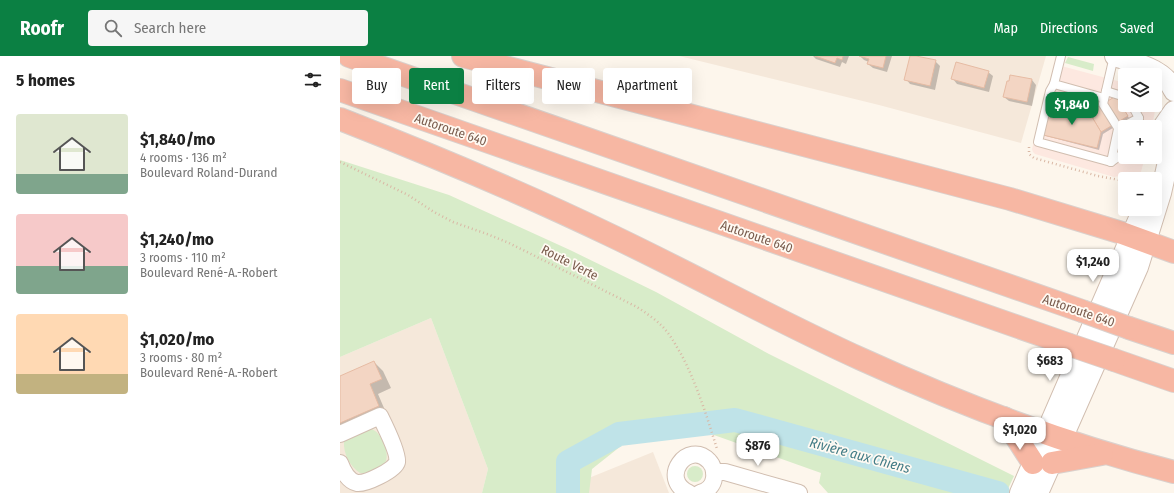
<!DOCTYPE html>
<html lang="en">
<head>
<meta charset="utf-8">
<style>
  :root { --surface:#fff; --page:#f6f6f6; --text:#222; --muted:#767676; --accent:#0b8043 }
  body { margin:0; font-family:"Fira Sans Condensed",sans-serif; background:var(--page); color:var(--text); height:100vh; display:flex; flex-direction:column; font-size:15px; white-space:nowrap }
  * { box-sizing:border-box; margin:0 }
  p { font-size:13px; color:var(--muted) }
  .icon { flex:none; width:22px; height:22px; fill:none; stroke:currentColor; stroke-width:2; stroke-linecap:round; stroke-linejoin:round }
  .map { position:relative; flex:1; overflow:hidden }
  .drawer { display:flex; flex-direction:column; background:var(--surface); width:340px }
  .drawer>* { flex:none }
  .hud { position:absolute; left:12px; top:12px; width:380px; height:36px; display:flex; gap:8px }
  .tools { position:absolute; left:778px; top:12px; display:grid; gap:8px }
  .tools a { display:grid; place-items:center; width:44px; height:44px; border-radius:4px; background:var(--surface); box-shadow:0 4px 16px #0002; font-size:20px }
  .price { position:absolute; translate:-50% -34px; padding:0 9px; border-radius:8px; background:#fff; color:#222; font-size:13px; line-height:26px; filter:drop-shadow(0 1px 2px #0008) }
  .price::after { content:''; position:absolute; left:50%; top:24px; width:12px; height:9px; margin-left:-6px; background:inherit; clip-path:polygon(0 0,100% 0,50% 100%) }
  .price.selected { background:var(--accent); color:#fff }
  ul { padding:0; list-style:none }
  li { display:flex; align-items:center; gap:12px; height:100px; padding:0 16px }
  li span { display:grid; place-items:center; flex:none; width:112px; height:80px; border-radius:4px; color:#555 }
  li>.icon { margin-inline-start:auto }
  span .icon { width:48px; height:48px; fill:#fffc; stroke-width:1 }
  li b { font-size:17px }
  h2 { display:flex; justify-content:space-between; align-items:center; height:48px; padding:0 16px; font-size:17px }
  .chip { padding:0 14px; border-radius:4px; background:var(--surface); box-shadow:0 4px 16px #0002; font-size:14px; line-height:36px }
  .chip.selected { background:var(--accent); color:#fff }
  header { display:flex; align-items:center; gap:24px; box-sizing:border-box; height:56px; padding:0 20px; background:var(--accent); color:#fff }
  header strong { font-size:19px }
  nav { display:flex; gap:22px; margin-inline-start:auto; font-size:14px }
  .search { width:280px; height:36px; background:var(--page); display:flex; align-items:center; gap:10px; box-sizing:border-box; padding:0 14px; border-radius:4px; color:var(--muted); font-size:15px }
  main { display:flex; flex:1; min-height:0 }
  .map>svg:first-child { display:block }
  .residential { fill:#f5e8da }
  .commercial { fill:#fde8e0 }
  .green { fill:#d8ecc9 }
  .shadow { fill:#0003 }
  .lines { fill:none; stroke-linecap:round; stroke-linejoin:round }
  .river { stroke:#bfe3e8; stroke-width:24 }
  .building { fill:#f3d5c3; stroke:#e6bba3 }
  .service-casing { stroke:#d1beb0; stroke-width:10 }
  .minor-casing { stroke:#d1beb0; stroke-width:18 }
  .tertiary-casing { stroke:#d1beb0; stroke-width:22 }
  .motorway-casing { stroke:#dad1cd; stroke-width:24 }
  .path { stroke:#d9b8a5; stroke-width:2.5; stroke-dasharray:1 3; stroke-linecap:butt }
  .service { stroke:#fff; stroke-width:8 }
  .minor { stroke:#fff; stroke-width:16 }
  .tertiary { stroke:#fff; stroke-width:20 }
  .motorway { stroke:#f7b7a3; stroke-width:22 }
  .motorway-bridge-casing { stroke:#dad1cd; stroke-width:24; stroke-linecap:butt }
  .motorway-bridge { stroke:#f7b7a3; stroke-width:22 }
  .labels { text-anchor:middle; stroke-width:3.5; stroke-linejoin:round; paint-order:stroke }
  .street-label { font-size:13px; fill:#7a5c4d; stroke:#fffaf3 }
  .water-label { font-size:14px; font-style:italic; fill:#437c86; stroke:#fffaf3 }
</style>
</head>
<body>
<header>
<strong>Roofr</strong>
<div class="search"><svg class="icon" aria-label="search" viewBox="0 0 24 24"><circle cx="10" cy="10" r="6"/><path d="M15 15l6 6"/></svg>Search here</div>
<nav><a>Map</a><a>Directions</a><a>Saved</a></nav>
</header>
<main>
<section class="drawer">
<h2>5 homes<svg class="icon" aria-label="filters" viewBox="0 0 24 24"><path d="M4 7h16M4 17h16"/><circle cx="9" cy="7" r="2"/><circle cx="15" cy="17" r="2"/></svg></h2>
<ul>
<li><span style="background:linear-gradient(#dfe7d0 75%,#7fa58c 0)"><svg class="icon" aria-label="home" viewBox="0 0 24 24"><path d="M3 11l9-7 9 7M6 9v11h12V9"/></svg></span><div><b>$1,840/mo</b><p>4 rooms · 136 m²</p><p>Boulevard Roland-Durand</p></div></li>
<li><span style="background:linear-gradient(#f6c9c9 65%,#7fa58c 0)"><svg class="icon" aria-label="home" viewBox="0 0 24 24"><path d="M3 11l9-7 9 7M6 9v11h12V9"/></svg></span><div><b>$1,240/mo</b><p>3 rooms · 110 m²</p><p>Boulevard René-A.-Robert</p></div></li>
<li><span style="background:linear-gradient(#ffd9b3 75%,#c2b280 0)"><svg class="icon" aria-label="home" viewBox="0 0 24 24"><path d="M3 11l9-7 9 7M6 9v11h12V9"/></svg></span><div><b>$1,020/mo</b><p>3 rooms · 80 m²</p><p>Boulevard René-A.-Robert</p></div></li>
</ul>
</section>
<div class="map">
<svg width="834" height="437" viewBox="0 0 834 437">
  <rect width="100%" height="100%" fill="#fdf6ec"/>
  <g class="residential">
    <path d="M339,0H706L681,87L539,49Z"/>
    <path d="M91,262L148,413L142,437H0V301Z"/>
    <path d="M313,396L329,437H240L239,426Z"/>
  </g>
  <path class="commercial" d="M714,8L785,27V49H815V41L816,49L812,71H785V101H805L799,123H793L792,119L784,116L779,120L774,121L695,98L693,96L692,93Z"/>
  <g class="green">
    <path d="M728,1L754,8L753,15L725,7Z"/>
    <path d="M0,104L109,139L230,194L316,236L429,298L674,420L666,437H488L479,427L481,417L340,367L286,386L252,413L249,437H142L148,413L91,262L0,301Z"/>
    <path d="M31,373C41,375 51,398 45,407C41,414 28,418 20,417C10,410 3,398 4,385L7,383Z"/>
    <circle cx="355" cy="418" r="8"/>
  </g>
  <g class="shadow">
    <path d="M473,0H509L506,8L502,6L500,11L476,3Z"/>
    <path d="M520,0H552L547,16L533,12L528,8L529,6L524,4Z"/>
    <path d="M571,0L595,5L600,10L595,34L570,28L566,23Z"/>
    <path d="M648,16L653,20L649,36L617,28L613,23Z"/>
    <path d="M692,24L696,29L692,50L669,45L664,41Z"/>
    <path d="M778,44L789,62L763,78L759,94L706,80L704,78Z"/>
    <path d="M34,306L43,315L51,332L38,338L47,359L0,380V321Z"/>
  </g>
  <g class="lines">
    <path class="river" d="M228,437V406L279,378L395,364L658,437"/>
  </g>
  <g class="building">
    <path d="M475,0H503L502,4L497,2L495,7Z"/>
    <path d="M519,0H546L543,12L527,8L529,3Z"/>
    <path d="M570,0H576L596,4L590,30L564,24Z"/>
    <path d="M616,6L649,15L644,32L611,23Z"/>
    <path d="M670,19L692,23L687,46L663,41L667,25H669Z"/>
    <path d="M776,40L788,60L761,76L749,56Z"/>
    <path d="M712,47L749,56L761,76L757,92L703,79Z"/>
    <path d="M34,305L42,323L30,328L39,350L0,367V320Z"/>
  </g>
  <g class="lines">
    <g class="service-casing">
      <g id="service">
        <path d="M721,0L714,28L764,42"/>
        <path d="M774,0L763,48L785,83"/>
        <path d="M714,28L710,35L698,86L771,106L785,96"/>
        <path d="M766,35L785,41"/>
        <path d="M792,49L799,62L797,71"/>
        <path d="M771,106L778,73L799,62"/>
      </g>
    </g>
    <g class="minor-casing">
      <g id="minor">
        <path d="M0,378L40,360C44,368 59,398 57,406C55,414 26,428 17,427C8,425 3,415 0,407"/>
        <path d="M374,416H385L459,437"/>
        <path d="M349,437C318,423 348,383 369,405C373,409 375,416 374,422C373,430 367,435 360,437"/>
      </g>
    </g>
    <g class="tertiary-casing">
      <g id="tertiary">
        <path d="M775,0C795,7 825,13 834,35"/>
        <path d="M818,95L823,71L834,55"/>
        <path d="M680,437L803,153"/>
        <path d="M698,437L798,211L821,137L834,79"/>
      </g>
    </g>
    <g class="motorway-casing">
      <g id="motorway">
        <path d="M9,0L742,255"/>
        <path d="M123,0L670,143L782,177L834,196"/>
        <path d="M0,34L727,288"/>
        <path d="M0,63C92,99 183,137 272,180C356,220 437,265 521,303C622,349 727,389 834,416"/>
        <path d="M789,272L834,287"/>
        <path d="M774,304L834,325"/>
        <path d="M664,362L693,407"/>
        <path d="M712,407L762,398"/>
      </g>
    </g>
    <g class="path">
      <path d="M689,91V98L694,102L758,120L785,125"/>
      <path d="M0,106L68,139L94,156L113,166L147,178L169,187L297,251C306,257 315,263 322,270C330,278 335,288 341,298C357,328 367,361 377,393"/>
    </g>
    <use href="#service" class="service"/>
    <use href="#minor" class="minor"/>
    <use href="#tertiary" class="tertiary"/>
    <use href="#motorway" class="motorway"/>
    <g class="motorway-bridge-casing">
      <g id="motorway-bridge">
        <path d="M742,255L789,272"/>
        <path d="M727,288L774,304"/>
      </g>
    </g>
    <use href="#motorway-bridge" class="motorway-bridge"/>
  </g>
  <g class="labels">
    <g class="street-label">
      <text transform="translate(111 73) rotate(19)" y="5">Autoroute 640</text>
      <text transform="translate(417 180) rotate(19)" y="5">Autoroute 640</text>
      <text transform="translate(230 206) rotate(27)" y="5">Route Verte</text>
      <text transform="translate(739 254) rotate(19)" y="5">Autoroute 640</text>
    </g>
    <g class="water-label">
      <text transform="translate(520 399) rotate(15)" y="5">Rivière aux Chiens</text>
    </g>
  </g>
</svg>
<div class="tools">
<a><svg class="icon" aria-label="layers" viewBox="0 0 24 24"><path d="M12 4l9 5-9 5-9-5zM3 14l9 5 9-5"/></svg></a>
<a>+</a>
<a>−</a>
</div>
<b class="price selected" style="left:732px;top:70px">$1,840</b>
<b class="price" style="left:753px;top:227px">$1,240</b>
<b class="price" style="left:710px;top:326px">$683</b>
<b class="price" style="left:680px;top:395px">$1,020</b>
<b class="price" style="left:418px;top:411px">$876</b>
<div class="hud">
<a class="chip">Buy</a>
<a class="chip selected">Rent</a>
<a class="chip">Filters</a>
<a class="chip">New</a>
<a class="chip">Apartment</a>
</div>
</div>
</main>
</body>
</html>
